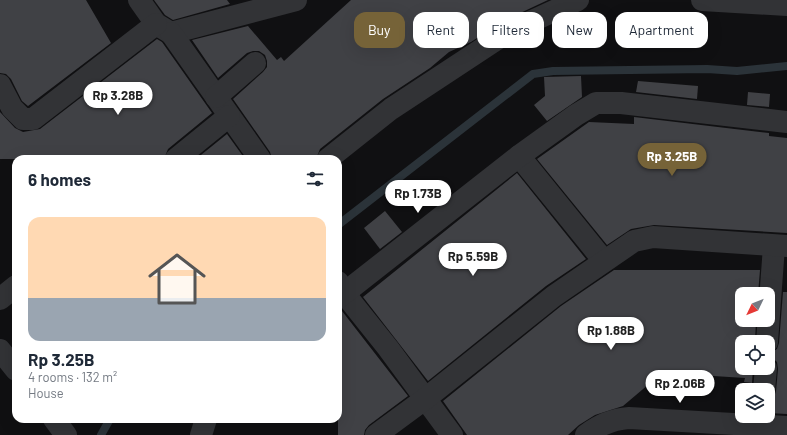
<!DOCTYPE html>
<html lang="en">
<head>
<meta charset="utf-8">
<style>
  :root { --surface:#fff; --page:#f2f2f3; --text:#1f2937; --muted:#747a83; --accent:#766338 }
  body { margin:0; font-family:Barlow,sans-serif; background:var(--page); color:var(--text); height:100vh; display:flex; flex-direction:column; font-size:15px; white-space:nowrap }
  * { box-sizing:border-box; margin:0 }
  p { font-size:13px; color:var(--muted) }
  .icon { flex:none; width:22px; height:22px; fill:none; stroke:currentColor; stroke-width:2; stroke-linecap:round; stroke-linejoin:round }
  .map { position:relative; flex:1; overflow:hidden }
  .details { position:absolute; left:12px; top:155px; width:330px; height:268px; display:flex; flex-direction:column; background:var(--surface); border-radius:12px; box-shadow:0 4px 16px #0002 }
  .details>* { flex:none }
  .guide { position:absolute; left:354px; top:12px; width:373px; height:36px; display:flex; gap:8px }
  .needle { width:26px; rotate:227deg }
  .tools { position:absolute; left:735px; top:287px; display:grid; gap:8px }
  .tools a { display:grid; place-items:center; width:40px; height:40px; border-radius:8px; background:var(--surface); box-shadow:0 4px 16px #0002; font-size:20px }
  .price { position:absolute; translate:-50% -34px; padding:0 9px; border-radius:14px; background:#fff; color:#222; font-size:13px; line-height:26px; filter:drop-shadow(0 1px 2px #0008) }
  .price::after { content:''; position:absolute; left:50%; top:24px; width:12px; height:9px; margin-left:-6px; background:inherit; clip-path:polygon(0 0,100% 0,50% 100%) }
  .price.selected { background:var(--accent); color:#fff }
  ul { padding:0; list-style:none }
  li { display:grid; align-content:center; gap:8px; height:212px; padding:0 16px }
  li span { display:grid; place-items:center; height:124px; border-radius:12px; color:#555 }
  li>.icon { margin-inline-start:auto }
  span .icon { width:72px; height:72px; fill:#fffc; stroke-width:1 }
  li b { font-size:17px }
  h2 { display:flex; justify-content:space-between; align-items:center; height:48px; padding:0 16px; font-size:17px }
  .chip { padding:0 14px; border-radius:12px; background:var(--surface); box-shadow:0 4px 16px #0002; font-size:14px; line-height:36px }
  .chip.selected { background:var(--accent); color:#fff }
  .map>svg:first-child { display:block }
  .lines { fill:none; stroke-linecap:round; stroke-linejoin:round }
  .stream { stroke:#2b3339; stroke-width:8 }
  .building { fill:#404145 }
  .street { stroke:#323336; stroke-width:22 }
</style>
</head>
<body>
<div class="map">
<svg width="787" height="435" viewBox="0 0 787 435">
  <rect width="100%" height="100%" fill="#101012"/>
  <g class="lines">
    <g class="stream">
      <path d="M338,225L533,74L553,71L707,69L737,71L787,66"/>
      <path d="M101,435L110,419"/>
    </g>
  </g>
  <g class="building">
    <path d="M0,0H86L111,43L28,106L22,101L11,79L6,74L0,73Z"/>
    <path d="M154,0H227L230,4L173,20L165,15Z"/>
    <path d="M351,0H548L503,21L471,42L449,52L430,68L383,99L320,149L316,159H272L270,152L233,99L263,72L267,67V61L265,55L259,51H253L247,53L218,78L192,40L248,26L277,60L281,57L284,61Z"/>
    <path d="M157,39L162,42L212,113L168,149L164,159H0V112L15,128L23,132L40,129Z"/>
    <path d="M581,76L582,97L547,121L534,105L545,96L544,77Z"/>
    <path d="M638,81L698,86L697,99L636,92Z"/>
    <path d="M748,92L770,94L769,107L747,105Z"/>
    <path d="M634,117L769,133V136L787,138V233L654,225L631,229L607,245L537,159L589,122L634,124Z"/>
    <path d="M227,134L245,159H196Z"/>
    <path d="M517,173L586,259L546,286L428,381L363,297Z"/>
    <path d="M385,211L402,232L380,249L364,228Z"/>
    <path d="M614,270H760L758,294H742V320H756L755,342H742V368H753L752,383L744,382L745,378L666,373L650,385L649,384L623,406L595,415L579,425L568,435H467L443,401L561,306Z"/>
    <path d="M783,292H787V414L768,413V402L774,397L776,391L778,369L777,362L768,354L777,349L779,343Z"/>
    <path d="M342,311L408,396L369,425L365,430L364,435H338V315Z"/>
  </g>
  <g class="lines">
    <g class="street">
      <path d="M139,0L156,24L171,33L296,0"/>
      <path d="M702,0L787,5"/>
      <path d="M171,33L260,159"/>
      <path d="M0,85L12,108L23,119H33L156,24"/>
      <path d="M216,97L255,63"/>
      <path d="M519,156L604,261"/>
      <path d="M176,159L229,116"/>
      <path d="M328,159L391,109L508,32L578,0"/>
      <path d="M338,282L344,293L388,348L452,435"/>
      <path d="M338,298L519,156L576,115L596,103H621L787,122"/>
      <path d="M0,299L16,286"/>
      <path d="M767,342L774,246"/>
      <path d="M0,350L16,370"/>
      <path d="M764,390L766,368"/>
      <path d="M54,419L66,435"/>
      <path d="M201,435L206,419"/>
      <path d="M376,435L425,399L554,296L634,241L653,237L787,246"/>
      <path d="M586,435C599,425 612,419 629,418L787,427"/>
    </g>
  </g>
</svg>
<div class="tools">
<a><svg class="needle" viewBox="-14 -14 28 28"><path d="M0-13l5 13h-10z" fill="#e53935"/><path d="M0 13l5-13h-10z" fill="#747a83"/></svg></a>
<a><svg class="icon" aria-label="locate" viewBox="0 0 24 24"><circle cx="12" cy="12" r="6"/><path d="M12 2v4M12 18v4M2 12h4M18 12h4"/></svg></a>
<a><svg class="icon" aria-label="layers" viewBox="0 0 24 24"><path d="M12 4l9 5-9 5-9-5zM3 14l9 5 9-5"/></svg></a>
</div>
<b class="price" style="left:118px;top:116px">Rp 3.28B</b>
<b class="price selected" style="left:672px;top:177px">Rp 3.25B</b>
<b class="price" style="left:418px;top:214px">Rp 1.73B</b>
<b class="price" style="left:473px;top:277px">Rp 5.59B</b>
<b class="price" style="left:611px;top:351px">Rp 1.88B</b>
<b class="price" style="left:680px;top:404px">Rp 2.06B</b>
<div class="guide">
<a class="chip selected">Buy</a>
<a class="chip">Rent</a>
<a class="chip">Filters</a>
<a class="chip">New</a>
<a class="chip">Apartment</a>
</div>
<section class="details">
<h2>6 homes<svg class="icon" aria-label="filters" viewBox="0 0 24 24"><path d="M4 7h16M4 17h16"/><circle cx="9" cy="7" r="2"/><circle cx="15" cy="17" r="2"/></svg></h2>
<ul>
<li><span style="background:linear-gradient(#ffd9b3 65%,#9aa5b1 0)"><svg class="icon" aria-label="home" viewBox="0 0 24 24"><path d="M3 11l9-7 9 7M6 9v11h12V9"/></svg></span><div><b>Rp 3.25B</b><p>4 rooms · 132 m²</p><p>House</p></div></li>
</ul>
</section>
</div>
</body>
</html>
